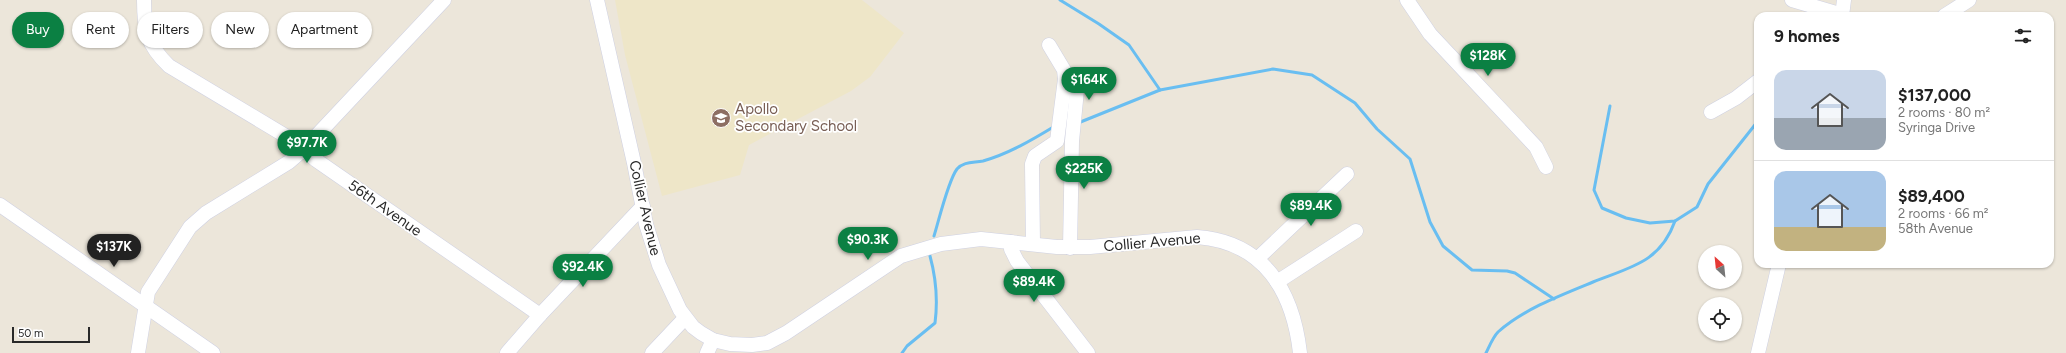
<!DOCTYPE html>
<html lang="en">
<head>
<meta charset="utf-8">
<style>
  :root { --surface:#fff; --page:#f2f2f2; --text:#222; --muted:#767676; --line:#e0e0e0; --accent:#0b8043 }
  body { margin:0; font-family:Figtree,sans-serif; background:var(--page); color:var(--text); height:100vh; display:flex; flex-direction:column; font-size:15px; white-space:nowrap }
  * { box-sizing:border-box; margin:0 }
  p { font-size:13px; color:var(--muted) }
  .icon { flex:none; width:22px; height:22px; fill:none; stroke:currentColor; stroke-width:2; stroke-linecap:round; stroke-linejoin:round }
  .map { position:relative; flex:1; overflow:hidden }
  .drawer { position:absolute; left:1754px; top:12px; width:300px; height:256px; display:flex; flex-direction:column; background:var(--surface); border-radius:12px; box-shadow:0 1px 3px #0004 }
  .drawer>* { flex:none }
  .top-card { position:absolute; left:12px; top:12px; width:380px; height:36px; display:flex; gap:8px }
  .needle { width:26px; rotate:333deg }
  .buttons { position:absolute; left:1698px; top:245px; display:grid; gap:8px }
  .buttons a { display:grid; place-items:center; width:44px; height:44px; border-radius:50%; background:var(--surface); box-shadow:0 1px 3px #0004; font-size:20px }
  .scale { position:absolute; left:12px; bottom:10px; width:78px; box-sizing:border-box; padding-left:4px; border:2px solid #292929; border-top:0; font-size:11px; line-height:14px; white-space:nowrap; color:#292929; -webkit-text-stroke:3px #fff; paint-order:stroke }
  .price { position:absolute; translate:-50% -34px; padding:0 9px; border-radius:14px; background:var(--accent); color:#fff; font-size:13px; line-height:26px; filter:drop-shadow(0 1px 2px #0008) }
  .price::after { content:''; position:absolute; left:50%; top:24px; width:12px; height:9px; margin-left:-6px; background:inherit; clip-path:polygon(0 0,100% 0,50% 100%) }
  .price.active { background:#222; color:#fff }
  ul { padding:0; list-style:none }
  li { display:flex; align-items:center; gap:12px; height:100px; padding:0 20px }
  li+li { border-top:1px solid var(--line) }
  li span { display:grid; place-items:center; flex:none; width:112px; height:80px; border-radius:12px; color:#555 }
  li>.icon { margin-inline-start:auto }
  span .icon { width:48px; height:48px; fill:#fffc; stroke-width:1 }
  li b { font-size:17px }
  h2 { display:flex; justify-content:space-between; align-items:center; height:48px; padding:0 20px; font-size:17px }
  .chip { padding:0 14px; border-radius:18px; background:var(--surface); box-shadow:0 1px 3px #0004; font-size:14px; line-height:36px }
  .chip.active { background:var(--accent); color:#fff }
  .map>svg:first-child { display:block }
  .education { fill:#eee6c8 }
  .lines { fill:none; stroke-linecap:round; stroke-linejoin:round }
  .stream { stroke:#69bef1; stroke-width:3 }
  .minor-casing { stroke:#cfd1e2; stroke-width:15 }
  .minor { stroke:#fff; stroke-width:14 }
  .labels { text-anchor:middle; stroke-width:3.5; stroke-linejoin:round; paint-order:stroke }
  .education-label { font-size:15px; fill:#785e54; stroke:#fff; text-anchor:start }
  .street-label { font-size:15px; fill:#292929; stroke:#fff }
</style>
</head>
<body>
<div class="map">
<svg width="2066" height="353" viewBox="0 0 2066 353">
  <rect width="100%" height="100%" fill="#ece6da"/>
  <path class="education" d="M615,0H862L904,33L870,77L851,91L749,145L740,175L662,196L625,55Z"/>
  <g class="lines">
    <g class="stream">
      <path d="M1060,0L1099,24L1129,45L1160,90"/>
      <path d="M1610,106L1594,190L1602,208L1626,218L1650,223L1675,221L1697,207L1708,184L1758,121"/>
      <path d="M1078,123L1160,90L1273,69L1312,75L1355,103L1377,129L1410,159L1430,222L1443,246L1472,270L1507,271L1515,273L1554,299"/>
      <path d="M934,236C939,220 948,181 957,169C964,161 974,163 983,161C1008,154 1032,140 1055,126"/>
      <path d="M902,353L907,346L935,323C938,300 936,278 930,256"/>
      <path d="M1486,353C1489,347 1493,337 1498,332C1524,309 1561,295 1593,282C1630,267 1660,263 1675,221"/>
    </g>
    <g class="minor-casing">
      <g id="minor">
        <path d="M144,0C144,30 147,45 169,66L289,138L316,160L540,315"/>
        <path d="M597,0L634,163L646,224L659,265L680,310L693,327L701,333L713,340L730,344L752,345L767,343L786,333L901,256L941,244L981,239L1057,247H1090L1197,237C1264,242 1293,291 1300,353"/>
        <path d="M1407,0L1430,34L1536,147L1546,167"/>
        <path d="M1792,0L1836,13"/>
        <path d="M1842,16L1844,0"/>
        <path d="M1944,16L1969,0"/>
        <path d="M1711,112L1736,98L1758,81"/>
        <path d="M0,205L213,353"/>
        <path d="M1011,242V249L1017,261L1088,353"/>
        <path d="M1033,244L1032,164L1035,156L1057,141L1065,79L1064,70L1049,45"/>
        <path d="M1070,248L1072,141L1078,80"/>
        <path d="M1257,259L1347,174"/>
        <path d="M1277,282L1356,231"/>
        <path d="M138,353L148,292L190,227L206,213L289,162L304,149L444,0"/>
        <path d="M507,353L540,315L643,206"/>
        <path d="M652,353L685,318"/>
        <path d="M707,353L713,340"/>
        <path d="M1758,353L1779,264"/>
      </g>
    </g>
    <use href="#minor" class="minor"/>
  </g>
  <defs>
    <g id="school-disc" transform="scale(1)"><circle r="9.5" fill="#8d6e63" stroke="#fff"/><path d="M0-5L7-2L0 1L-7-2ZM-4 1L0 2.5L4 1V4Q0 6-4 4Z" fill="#fff"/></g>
  </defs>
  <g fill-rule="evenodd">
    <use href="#school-disc" x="721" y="118"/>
  </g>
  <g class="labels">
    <g class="education-label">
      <text x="735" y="114">Apollo<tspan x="735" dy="17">Secondary School</tspan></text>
    </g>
    <g class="street-label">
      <text transform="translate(385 208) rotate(35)" y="5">56th Avenue</text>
      <text transform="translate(645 208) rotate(77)" y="5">Collier Avenue</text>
      <text transform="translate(1152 242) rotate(-5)" y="5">Collier Avenue</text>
    </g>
  </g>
</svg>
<div class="buttons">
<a><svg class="needle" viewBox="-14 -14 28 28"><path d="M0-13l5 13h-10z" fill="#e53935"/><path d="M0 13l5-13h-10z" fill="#767676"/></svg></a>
<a><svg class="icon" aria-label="locate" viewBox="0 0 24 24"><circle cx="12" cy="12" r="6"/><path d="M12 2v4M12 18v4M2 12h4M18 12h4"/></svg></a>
</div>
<div class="scale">50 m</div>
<b class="price" style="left:1488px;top:77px">$128K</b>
<b class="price" style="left:1089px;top:101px">$164K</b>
<b class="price" style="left:307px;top:164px">$97.7K</b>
<b class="price" style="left:1084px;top:190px">$225K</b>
<b class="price" style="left:1311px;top:227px">$89.4K</b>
<b class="price" style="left:868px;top:261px">$90.3K</b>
<b class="price active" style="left:114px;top:268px">$137K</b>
<b class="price" style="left:583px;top:288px">$92.4K</b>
<b class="price" style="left:1034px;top:303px">$89.4K</b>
<div class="top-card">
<a class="chip active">Buy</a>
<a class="chip">Rent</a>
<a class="chip">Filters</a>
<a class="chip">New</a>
<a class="chip">Apartment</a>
</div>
<section class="drawer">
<h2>9 homes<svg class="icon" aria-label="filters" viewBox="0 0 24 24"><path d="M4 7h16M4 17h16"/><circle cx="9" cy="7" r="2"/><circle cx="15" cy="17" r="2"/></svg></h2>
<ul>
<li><span style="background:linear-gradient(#c9d6e8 60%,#9aa5b1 0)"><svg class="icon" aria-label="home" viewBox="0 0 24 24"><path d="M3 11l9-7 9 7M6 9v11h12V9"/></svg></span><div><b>$137,000</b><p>2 rooms · 80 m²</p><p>Syringa Drive</p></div></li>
<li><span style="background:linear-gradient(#a9c7e8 70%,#c2b280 0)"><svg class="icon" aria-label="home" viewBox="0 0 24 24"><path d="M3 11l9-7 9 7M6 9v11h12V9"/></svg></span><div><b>$89,400</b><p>2 rooms · 66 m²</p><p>58th Avenue</p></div></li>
</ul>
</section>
</div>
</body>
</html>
